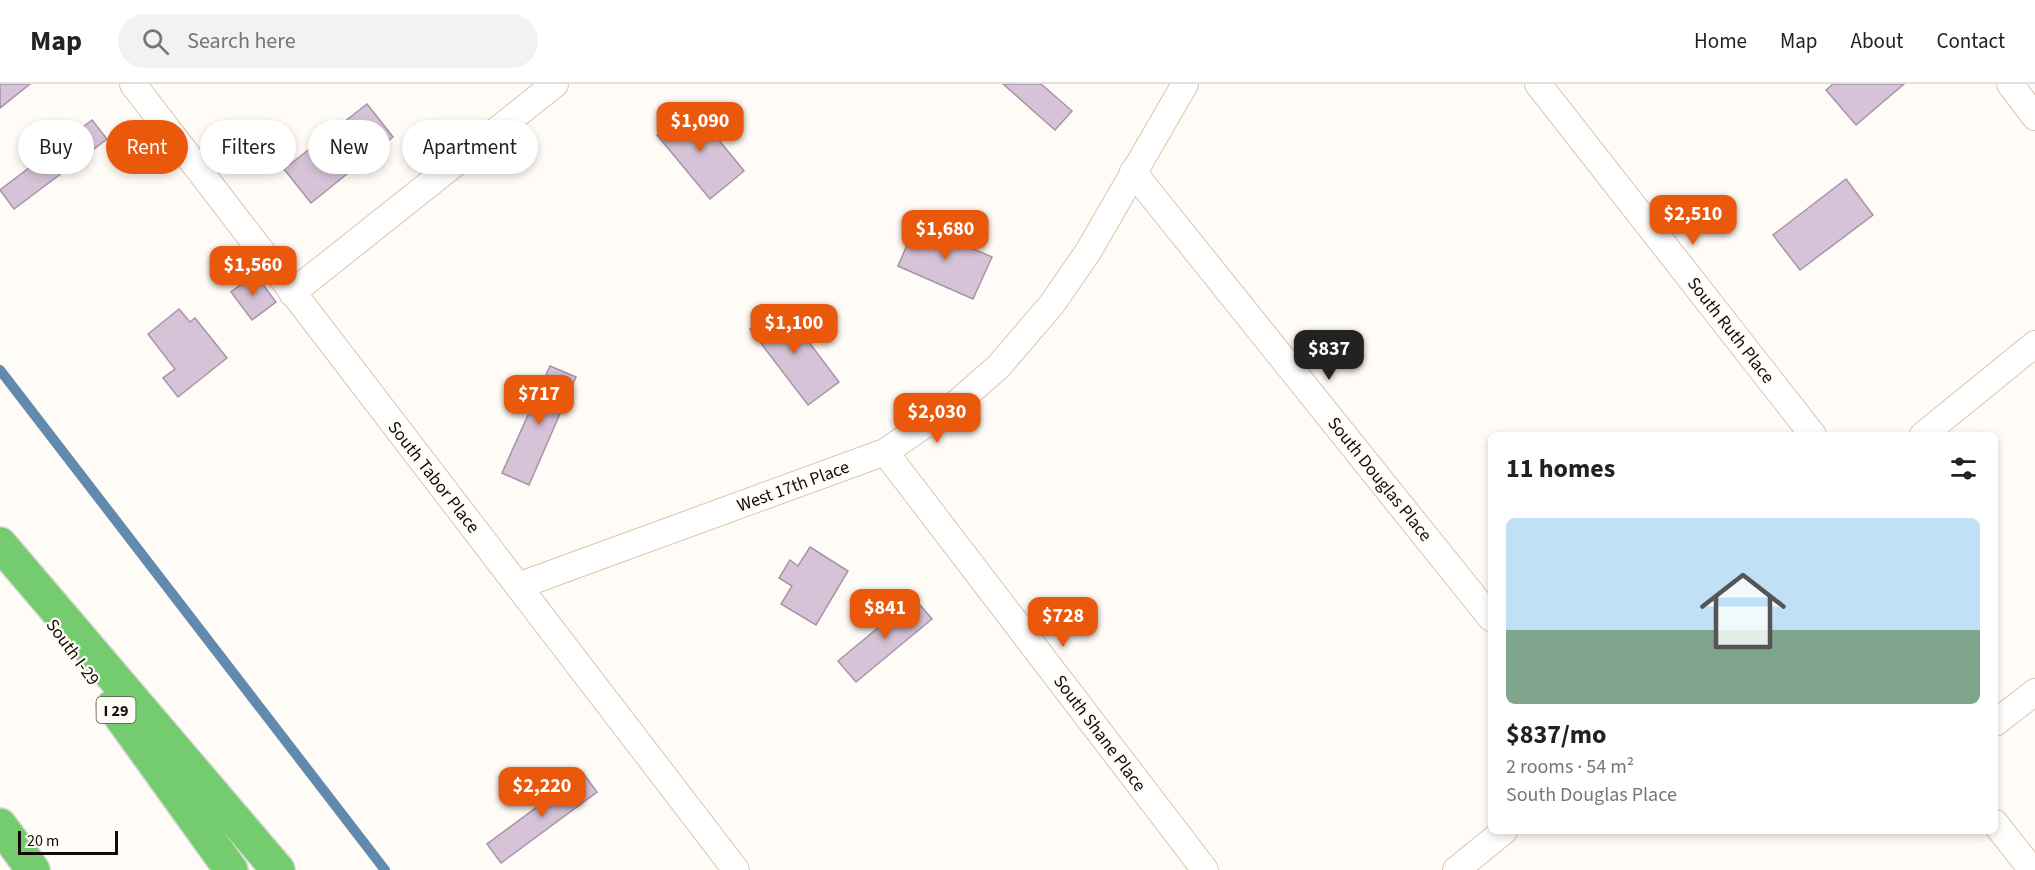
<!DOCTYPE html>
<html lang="en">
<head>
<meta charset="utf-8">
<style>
  :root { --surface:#fff; --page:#f2f2f2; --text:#222; --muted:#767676; --line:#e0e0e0; --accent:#ea580c }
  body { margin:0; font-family:"Source Sans 3",sans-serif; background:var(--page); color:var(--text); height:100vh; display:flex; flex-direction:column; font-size:22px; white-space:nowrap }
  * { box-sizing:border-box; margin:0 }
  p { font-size:20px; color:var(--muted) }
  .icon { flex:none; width:33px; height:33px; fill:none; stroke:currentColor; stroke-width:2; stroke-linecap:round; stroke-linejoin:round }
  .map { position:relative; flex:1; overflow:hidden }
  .drawer { position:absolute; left:1488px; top:348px; width:510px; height:402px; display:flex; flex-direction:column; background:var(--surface); border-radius:9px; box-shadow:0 3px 9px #0003 }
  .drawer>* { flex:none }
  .guide { position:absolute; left:18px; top:36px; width:570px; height:54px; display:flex; gap:12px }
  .scale { position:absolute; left:18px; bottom:15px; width:100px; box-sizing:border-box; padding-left:6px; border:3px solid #120c05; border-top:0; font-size:16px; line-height:21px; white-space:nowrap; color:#120c05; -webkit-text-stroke:4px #fffbf6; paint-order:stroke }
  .price { position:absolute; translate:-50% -51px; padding:0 14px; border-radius:12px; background:var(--accent); color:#fff; font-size:20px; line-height:39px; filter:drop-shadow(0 2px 3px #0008) }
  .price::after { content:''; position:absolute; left:50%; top:36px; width:18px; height:14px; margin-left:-9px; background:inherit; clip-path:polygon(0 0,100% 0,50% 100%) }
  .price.current { background:#222; color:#fff }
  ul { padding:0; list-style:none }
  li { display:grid; align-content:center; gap:12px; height:318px; padding:0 18px }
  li+li { border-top:2px solid var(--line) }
  li span { display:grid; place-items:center; height:186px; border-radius:9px; color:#555 }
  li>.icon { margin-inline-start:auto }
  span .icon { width:108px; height:108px; fill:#fffc; stroke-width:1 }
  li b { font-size:26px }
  h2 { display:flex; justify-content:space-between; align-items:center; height:72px; padding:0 18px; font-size:26px }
  .pill { padding:0 21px; border-radius:27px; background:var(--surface); box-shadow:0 3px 9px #0003; font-size:21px; line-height:54px }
  .pill.current { background:var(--accent); color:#fff }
  header { display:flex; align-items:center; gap:36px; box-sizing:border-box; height:84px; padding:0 30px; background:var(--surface); border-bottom:2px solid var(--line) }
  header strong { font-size:28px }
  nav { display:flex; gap:33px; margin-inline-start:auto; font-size:21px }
  .search { width:420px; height:54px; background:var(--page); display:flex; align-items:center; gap:15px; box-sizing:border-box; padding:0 21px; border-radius:33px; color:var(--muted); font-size:22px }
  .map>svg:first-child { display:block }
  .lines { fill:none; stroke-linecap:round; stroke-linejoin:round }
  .stream { stroke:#6289ae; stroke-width:10 }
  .building { fill:#d7c3d8; stroke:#a794a8; stroke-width:1.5 }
  .minor-casing { stroke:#d9c6b1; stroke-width:28 }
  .motorway-casing { stroke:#d9d8d7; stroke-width:36 }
  .minor { stroke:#fff; stroke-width:26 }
  .motorway { stroke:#74cc6f; stroke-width:33 }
  .labels { text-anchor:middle; stroke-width:4.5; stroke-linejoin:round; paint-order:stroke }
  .shield { fill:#fffbf6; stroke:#59544d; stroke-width:1.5 }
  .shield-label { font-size:16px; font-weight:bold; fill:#120c05 }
  .street-label { font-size:18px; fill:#120c05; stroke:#fffbf6 }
</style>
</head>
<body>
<header>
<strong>Map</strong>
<div class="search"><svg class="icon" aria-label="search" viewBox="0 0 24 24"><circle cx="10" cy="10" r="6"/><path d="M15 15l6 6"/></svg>Search here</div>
<nav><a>Home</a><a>Map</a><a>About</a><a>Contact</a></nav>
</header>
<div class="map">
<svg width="2035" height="786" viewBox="0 0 2035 786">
  <rect width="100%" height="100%" fill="#fffbf6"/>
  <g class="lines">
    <path class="stream" d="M0,286L385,786"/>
  </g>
  <g class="building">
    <path d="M0,0H30L0,24Z"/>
    <path d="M1003,0H1041L1072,27L1055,46Z"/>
    <path d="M1833,0H1904L1856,41L1826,6Z"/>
    <path d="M367,20L393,53L311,119L284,85Z"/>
    <path d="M691,22L744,87L710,115L657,51Z"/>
    <path d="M92,36L107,55L14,125L0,106Z"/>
    <path d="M1846,95L1873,131L1800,186L1773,151Z"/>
    <path d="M916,140L992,173L973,215L898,182Z"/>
    <path d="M255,190L276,218L252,236L231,208Z"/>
    <path d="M781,221L839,298L808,321L750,245Z"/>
    <path d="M179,225L190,238L195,234L227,274L178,313L163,294L175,285L148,250Z"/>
    <path d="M550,282L576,293L529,401L502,389Z"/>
    <path d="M810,463L848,487L816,541L781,520L792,502L779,494L790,476L798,482Z"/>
    <path d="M914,514L932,535L856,598L838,577Z"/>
    <path d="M583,689L597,708L501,779L487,760Z"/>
  </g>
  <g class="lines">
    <g class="minor-casing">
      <g id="minor">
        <path d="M133,0L736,786"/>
        <path d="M1538,0L1813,351"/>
        <path d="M2010,0L2035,33"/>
        <path d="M1133,88L1491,534"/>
        <path d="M292,209L555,0"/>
        <path d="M1923,351L2035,260"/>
        <path d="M885,368L1205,786"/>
        <path d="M518,502L885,368L958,318L999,282L1052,220L1088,168L1185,0"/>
        <path d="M1995,639L2035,608"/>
        <path d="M1995,739L2032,786"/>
        <path d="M1456,786L1504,747"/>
      </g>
    </g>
    <g class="motorway-casing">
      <g id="motorway">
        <path d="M0,460L278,786"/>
        <path d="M113,622L231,786"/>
        <path d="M0,741L33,786"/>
      </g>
    </g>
    <use href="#minor" class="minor"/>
    <use href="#motorway" class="motorway"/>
  </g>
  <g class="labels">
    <rect class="shield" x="96.5" y="613" width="39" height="26" rx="4.5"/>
    <g class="shield-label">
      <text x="116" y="632">I 29</text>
    </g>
    <g class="street-label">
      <text transform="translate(1731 246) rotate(52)" y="6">South Ruth Place</text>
      <text transform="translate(434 393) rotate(52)" y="6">South Tabor Place</text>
      <text transform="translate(1380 395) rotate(51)" y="6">South Douglas Place</text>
      <text transform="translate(793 402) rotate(-20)" y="6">West 17th Place</text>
      <text transform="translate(73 568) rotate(54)" y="6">South I-29</text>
      <text transform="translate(1100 649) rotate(53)" y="6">South Shane Place</text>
    </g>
  </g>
</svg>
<div class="scale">20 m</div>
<b class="price" style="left:700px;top:69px">$1,090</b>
<b class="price" style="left:1693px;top:162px">$2,510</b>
<b class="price" style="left:945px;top:177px">$1,680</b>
<b class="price" style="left:253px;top:213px">$1,560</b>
<b class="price" style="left:794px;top:271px">$1,100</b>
<b class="price current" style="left:1329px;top:297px">$837</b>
<b class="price" style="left:539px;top:342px">$717</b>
<b class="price" style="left:937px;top:360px">$2,030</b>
<b class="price" style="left:885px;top:556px">$841</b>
<b class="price" style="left:1063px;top:564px">$728</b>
<b class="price" style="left:542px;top:734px">$2,220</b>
<div class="guide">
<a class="pill">Buy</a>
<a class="pill current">Rent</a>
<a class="pill">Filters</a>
<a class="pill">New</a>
<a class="pill">Apartment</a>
</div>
<section class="drawer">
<h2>11 homes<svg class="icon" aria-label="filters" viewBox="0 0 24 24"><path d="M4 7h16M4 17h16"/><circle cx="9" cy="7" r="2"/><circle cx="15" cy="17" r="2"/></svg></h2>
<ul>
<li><span style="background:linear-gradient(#bfe0f5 60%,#7fa58c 0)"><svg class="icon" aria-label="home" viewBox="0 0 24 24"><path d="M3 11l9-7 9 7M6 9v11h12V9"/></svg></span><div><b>$837/mo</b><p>2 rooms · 54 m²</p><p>South Douglas Place</p></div></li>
</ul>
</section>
</div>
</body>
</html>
